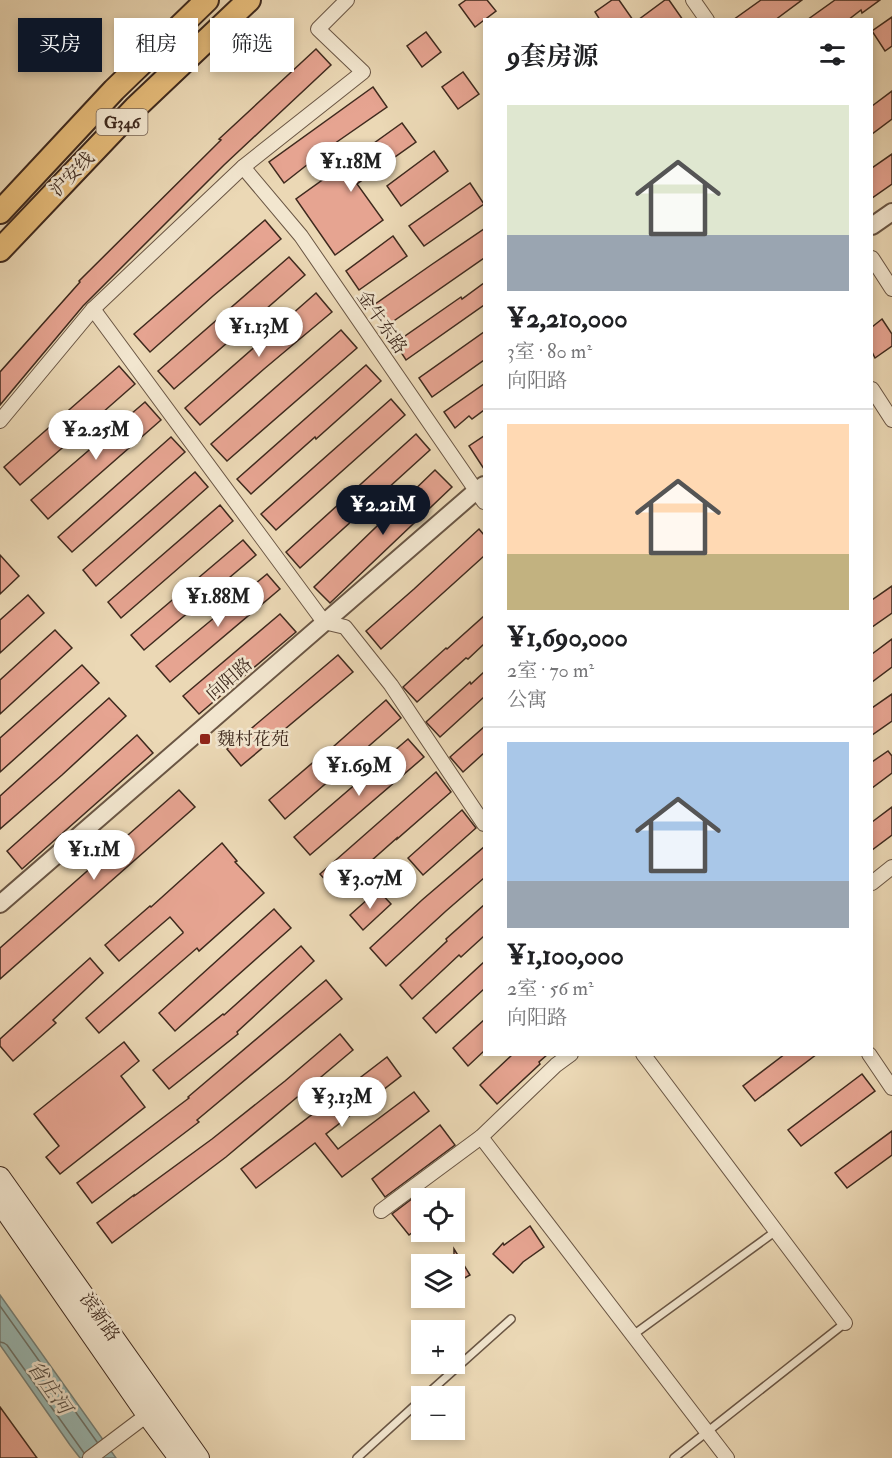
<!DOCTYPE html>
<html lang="zh">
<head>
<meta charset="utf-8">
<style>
  :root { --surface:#fff; --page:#f6f6f6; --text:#202124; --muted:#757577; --line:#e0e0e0; --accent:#111827 }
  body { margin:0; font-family:"IM FELL Double Pica","Noto Serif SC",serif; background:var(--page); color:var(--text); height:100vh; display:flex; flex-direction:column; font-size:22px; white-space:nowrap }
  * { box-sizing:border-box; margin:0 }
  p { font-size:20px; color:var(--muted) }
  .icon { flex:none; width:33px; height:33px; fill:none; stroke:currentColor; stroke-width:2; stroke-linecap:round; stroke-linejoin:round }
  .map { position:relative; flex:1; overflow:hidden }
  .details { position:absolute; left:483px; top:18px; width:390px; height:1038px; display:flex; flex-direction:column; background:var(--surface); border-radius:0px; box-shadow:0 3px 9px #0003 }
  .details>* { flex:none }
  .banner { position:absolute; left:18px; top:18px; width:375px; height:54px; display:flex; gap:12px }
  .tools { position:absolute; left:411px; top:1188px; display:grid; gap:12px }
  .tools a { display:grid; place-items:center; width:54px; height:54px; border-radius:0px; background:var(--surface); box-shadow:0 3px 9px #0003; font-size:30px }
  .price { position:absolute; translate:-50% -51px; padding:0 14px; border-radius:21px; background:#fff; color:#222; font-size:20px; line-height:39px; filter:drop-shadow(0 2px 3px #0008) }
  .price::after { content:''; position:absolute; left:50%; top:36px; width:18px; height:14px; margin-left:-9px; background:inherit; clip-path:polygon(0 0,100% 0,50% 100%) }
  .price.on { background:var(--accent); color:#fff }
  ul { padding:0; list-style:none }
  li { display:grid; align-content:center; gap:12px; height:318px; padding:0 24px }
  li+li { border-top:2px solid var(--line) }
  li span { display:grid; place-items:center; height:186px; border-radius:0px; color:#555 }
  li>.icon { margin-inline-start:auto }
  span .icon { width:108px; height:108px; fill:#fffc; stroke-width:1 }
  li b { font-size:26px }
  h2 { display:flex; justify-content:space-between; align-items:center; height:72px; padding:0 24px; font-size:26px }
  .tag { padding:0 21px; border-radius:0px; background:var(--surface); box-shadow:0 3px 9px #0003; font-size:21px; line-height:54px }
  .tag.on { background:var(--accent); color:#fff }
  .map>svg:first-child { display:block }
  .water { fill:#99b9b4; stroke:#758078; stroke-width:1.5 }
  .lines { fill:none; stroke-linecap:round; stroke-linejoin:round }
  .shore { stroke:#6c7269; stroke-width:1.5 }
  .building { fill:#e6a491; stroke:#3f2a1e; stroke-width:1.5 }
  .service-casing { stroke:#6a5644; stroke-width:10 }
  .minor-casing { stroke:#6a5644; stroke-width:16 }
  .tertiary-casing { stroke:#6a5644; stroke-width:20 }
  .secondary-casing { stroke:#3f2a1e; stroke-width:22 }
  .trunk-casing { stroke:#3f2a1e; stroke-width:26 }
  .service { stroke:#f2e6cf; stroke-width:7 }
  .minor { stroke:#f2e6cf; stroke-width:14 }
  .tertiary { stroke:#f2e6cf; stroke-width:16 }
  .secondary { stroke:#f2e6cf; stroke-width:20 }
  .trunk { stroke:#e6bc7a; stroke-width:22 }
  .poi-dot { fill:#8f2418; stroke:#f2e6cf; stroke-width:2 }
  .labels { text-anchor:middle; stroke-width:5; stroke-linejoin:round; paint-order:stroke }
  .shield { fill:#f2e6cf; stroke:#756253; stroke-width:1.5 }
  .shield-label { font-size:16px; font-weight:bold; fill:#3f2a1e }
  .street-label { font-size:18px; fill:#3f2a1e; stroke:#f2e6cf }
  .poi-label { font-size:18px; fill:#3f2a1e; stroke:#f2e6cf; text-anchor:start }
  .water-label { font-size:20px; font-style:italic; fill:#564e44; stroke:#f2e6cf }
</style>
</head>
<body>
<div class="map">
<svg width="892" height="1458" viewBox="0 0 892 1458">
  <rect width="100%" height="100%" fill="#ebd8b5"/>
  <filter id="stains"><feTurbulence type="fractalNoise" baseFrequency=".00333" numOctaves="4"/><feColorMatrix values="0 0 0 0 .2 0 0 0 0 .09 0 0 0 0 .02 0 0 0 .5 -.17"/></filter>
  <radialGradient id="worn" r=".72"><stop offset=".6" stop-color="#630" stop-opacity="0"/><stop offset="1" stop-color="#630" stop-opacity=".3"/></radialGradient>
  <path class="water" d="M0,1295L116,1458H80L70,1445L0,1345Z"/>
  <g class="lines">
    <g class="shore">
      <path d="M0,1306L97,1442"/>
      <path d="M0,1342L4,1343L7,1345L84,1453"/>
    </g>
  </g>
  <g class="building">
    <path d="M466,0H487L496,11L475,27L459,5Z"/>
    <path d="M612,0H619L633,20H600L595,12Z"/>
    <path d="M665,0H669L683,20H638Z"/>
    <path d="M761,0H802L775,20H733Z"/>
    <path d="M835,0H880L862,13L861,10L848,20H807Z"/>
    <path d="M892,17V46L885,51L872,31Z"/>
    <path d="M426,32L441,52L422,67L407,46Z"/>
    <path d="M316,49L331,65L224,165L83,306L0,405V372L80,282L79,281L221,140L219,139Z"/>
    <path d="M463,72L479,94L458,109L442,87Z"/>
    <path d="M373,87L387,107L331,146L284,183L269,162Z"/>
    <path d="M892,91V119L872,134V106Z"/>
    <path d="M402,123L416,142L357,184L383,220L335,255L296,199Z"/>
    <path d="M434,151L448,171L401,206L387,186Z"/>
    <path d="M892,154V184L872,198V168Z"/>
    <path d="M470,183L484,204L424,246L409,226Z"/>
    <path d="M265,220L281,239L213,296L150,352L134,334Z"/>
    <path d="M484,229V258L385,327L371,307L431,265Z"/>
    <path d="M393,236L407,256L359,290L346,271Z"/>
    <path d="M289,257L305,275L174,389L158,371Z"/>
    <path d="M484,283V305L406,360L395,343L461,297L462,299Z"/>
    <path d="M316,293L332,312L264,369L200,425L185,408Z"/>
    <path d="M882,319L892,334V346L875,358L872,352V327Z"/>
    <path d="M341,330L357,348L227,461L211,444Z"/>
    <path d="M484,332V360L432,397L419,378Z"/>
    <path d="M366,365L381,381L316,439L315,437L251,494L237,479Z"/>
    <path d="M119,366L135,384L20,485L4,467Z"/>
    <path d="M484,384V410L472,419L469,416L455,428L444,412Z"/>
    <path d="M391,399L405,415L276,530L261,514Z"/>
    <path d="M145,402L161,420L48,519L31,500Z"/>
    <path d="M416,434L430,450L300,568L286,552Z"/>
    <path d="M484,436V469L469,446Z"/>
    <path d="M171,437L185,452L72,552L58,537Z"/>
    <path d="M435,470L452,487L330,603L314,587Z"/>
    <path d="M195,472L208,487L96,586L83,570Z"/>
    <path d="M220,505L233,521L121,618L108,602Z"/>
    <path d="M479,529L484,535V556L381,649L366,631L414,589Z"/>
    <path d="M243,540L256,555L144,650L131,635Z"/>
    <path d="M0,555L19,576L0,594Z"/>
    <path d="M267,574L280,589L170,682L156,666Z"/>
    <path d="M892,586V613L872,627V600Z"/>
    <path d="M28,595L44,613L0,653V620Z"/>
    <path d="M280,614L296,632L199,714L183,696Z"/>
    <path d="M484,616V644L468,659L466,658L417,702L403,687L446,648L447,649Z"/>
    <path d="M55,630L72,648L0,714V680Z"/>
    <path d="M892,639V667L872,682V654Z"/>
    <path d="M338,655L353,672L241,766L227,749Z"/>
    <path d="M82,665L99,683L0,772V738Z"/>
    <path d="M484,672V697L440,737L426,722L470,682L471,684Z"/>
    <path d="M892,694V721L872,735V708Z"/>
    <path d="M109,698L126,716L62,775L0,829V796Z"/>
    <path d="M386,700L401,718L285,819L269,800L324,753L325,754Z"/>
    <path d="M484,727V753L463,772L450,757Z"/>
    <path d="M137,735L153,753L22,869L7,851Z"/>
    <path d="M408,739L424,757L310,855L294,837Z"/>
    <path d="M888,751L892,756V773L872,788V762Z"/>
    <path d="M436,772L451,792L397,839V838L336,892L320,874Z"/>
    <path d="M179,790L195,807L0,979V948Z"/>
    <path d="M892,807V835L872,850V822Z"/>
    <path d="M462,810L476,828L423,875L408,858Z"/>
    <path d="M222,843L237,861L235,862L264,893L199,951L197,948L99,1033L86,1018L183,933V932L170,917L119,961L105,945L150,906L151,907Z"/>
    <path d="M484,847V878L446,911L386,966L370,948L422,900Z"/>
    <path d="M378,890L391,904L363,930L350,915Z"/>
    <path d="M484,905V936L461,957L459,955L412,999L400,985L447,941L446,939Z"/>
    <path d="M274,909L291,928L175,1031L159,1013Z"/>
    <path d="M301,946L314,961L237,1032L238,1034L169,1089L153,1070L223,1014L224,1015Z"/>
    <path d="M90,958L103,973L53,1020L56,1023L13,1061L0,1046V1039Z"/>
    <path d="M484,962V989L436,1033L423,1018Z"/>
    <path d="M326,980L342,999L197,1120L199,1122L92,1203L77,1183L189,1098L188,1097Z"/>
    <path d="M484,1020V1051L468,1066L453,1048Z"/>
    <path d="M340,1034L353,1050L226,1157L112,1243L97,1223L134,1195V1196L212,1139L285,1081Z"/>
    <path d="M124,1042L139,1061L121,1076L145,1107L60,1174L46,1157L59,1146L34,1114Z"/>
    <path d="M513,1054H548L539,1062L540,1064L497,1104L480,1085Z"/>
    <path d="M785,1054H817L755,1101L743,1086Z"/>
    <path d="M387,1057L401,1076L326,1134L338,1149L414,1092L429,1111L342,1177L315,1143L256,1188L241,1169Z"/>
    <path d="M862,1074L875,1091L801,1146L788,1130Z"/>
    <path d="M440,1125L455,1145L385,1197L372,1179Z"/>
    <path d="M892,1131V1155L847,1188L835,1173Z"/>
    <path d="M421,1192L426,1198H422V1225L409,1235L392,1214Z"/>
    <path d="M530,1226L544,1247L523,1262L513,1273L493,1254L503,1243L504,1245Z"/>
    <path d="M454,1249L470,1275L454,1284V1264H438L454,1255Z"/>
    <path d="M0,1407L37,1458H0Z"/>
  </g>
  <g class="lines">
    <g class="service-casing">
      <g id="service">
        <path d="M633,1335L776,1231"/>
        <path d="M425,1396L511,1319"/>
        <path d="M357,1458L422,1399"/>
        <path d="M674,1458L845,1323"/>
      </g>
    </g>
    <g class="minor-casing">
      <g id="minor">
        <path d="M693,0L707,20"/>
        <path d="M243,167L301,236L484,502"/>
        <path d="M872,258L892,289"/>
        <path d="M93,309L324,622L345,627L391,685L484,824"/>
        <path d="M872,389L892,420"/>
        <path d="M0,421L93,309L243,167L363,72L318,29L347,0"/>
        <path d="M872,883L892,867"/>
        <path d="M643,1054L845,1323"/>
        <path d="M869,1054L892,1088"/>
        <path d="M481,1137L727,1458"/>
        <path d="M381,1211L481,1137L556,1065L571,1054"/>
        <path d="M90,1458L147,1415"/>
      </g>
    </g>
    <g class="tertiary-casing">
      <g id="tertiary">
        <path d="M872,226L892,212"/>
        <path d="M0,904L476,491L484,485"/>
      </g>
    </g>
    <g class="secondary-casing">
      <g id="secondary">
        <path d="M0,1177L199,1458"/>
        <path d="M0,1203L147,1415L179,1458"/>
      </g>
    </g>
    <g class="trunk-casing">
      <g id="trunk">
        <path d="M0,212L114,90L207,0"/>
        <path d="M0,250L135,108L249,0"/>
      </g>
    </g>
    <use href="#service" class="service"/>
    <use href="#minor" class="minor"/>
    <use href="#tertiary" class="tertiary"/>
    <use href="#secondary" class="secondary"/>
    <use href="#trunk" class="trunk"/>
  </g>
  <rect class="poi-dot" x="199" y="733" width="12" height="12" rx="3"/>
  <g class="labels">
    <rect class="shield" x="96.5" y="109" width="51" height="26" rx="4.5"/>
    <g class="shield-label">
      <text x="122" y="128">G346</text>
    </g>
    <g class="street-label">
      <text transform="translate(72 174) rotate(-46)" y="6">沪安线</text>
      <text transform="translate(382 322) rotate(55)" y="6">金牛东路</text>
      <text transform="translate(229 679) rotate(-41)" y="6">向阳路</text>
      <text transform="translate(100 1317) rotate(55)" y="6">滨新路</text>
    </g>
    <g class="poi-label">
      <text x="217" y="745">魏村花苑</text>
    </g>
    <g class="water-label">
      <text transform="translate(50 1387) rotate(55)" y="7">省庄河</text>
    </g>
  </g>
  <rect width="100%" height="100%" filter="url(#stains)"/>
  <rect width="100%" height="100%" fill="url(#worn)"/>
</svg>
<div class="tools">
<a><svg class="icon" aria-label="locate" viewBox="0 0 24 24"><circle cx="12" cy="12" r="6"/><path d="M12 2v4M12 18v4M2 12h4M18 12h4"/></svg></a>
<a><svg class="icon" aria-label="layers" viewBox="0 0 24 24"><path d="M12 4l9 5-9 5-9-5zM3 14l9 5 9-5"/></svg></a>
<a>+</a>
<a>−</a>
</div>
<b class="price" style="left:351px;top:193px">¥1.18M</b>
<b class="price" style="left:259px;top:358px">¥1.13M</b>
<b class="price" style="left:96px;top:461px">¥2.25M</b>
<b class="price on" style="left:383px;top:536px">¥2.21M</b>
<b class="price" style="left:218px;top:628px">¥1.88M</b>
<b class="price" style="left:359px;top:797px">¥1.69M</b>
<b class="price" style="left:94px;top:881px">¥1.1M</b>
<b class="price" style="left:370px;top:910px">¥3.07M</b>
<b class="price" style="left:342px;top:1128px">¥3.13M</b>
<div class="banner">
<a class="tag on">买房</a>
<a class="tag">租房</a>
<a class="tag">筛选</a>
</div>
<section class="details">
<h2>9套房源<svg class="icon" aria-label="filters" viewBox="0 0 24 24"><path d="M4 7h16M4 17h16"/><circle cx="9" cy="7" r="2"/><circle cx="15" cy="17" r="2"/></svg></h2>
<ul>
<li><span style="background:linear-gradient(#dfe7d0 70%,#9aa5b1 0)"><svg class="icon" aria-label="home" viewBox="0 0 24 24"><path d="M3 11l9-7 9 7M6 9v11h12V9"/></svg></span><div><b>¥2,210,000</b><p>3室 · 80 m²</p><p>向阳路</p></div></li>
<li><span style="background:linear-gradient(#ffd9b3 70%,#c2b280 0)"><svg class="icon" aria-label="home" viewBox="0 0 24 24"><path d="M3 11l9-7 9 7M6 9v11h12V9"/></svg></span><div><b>¥1,690,000</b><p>2室 · 70 m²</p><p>公寓</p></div></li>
<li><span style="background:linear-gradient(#a9c7e8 75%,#9aa5b1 0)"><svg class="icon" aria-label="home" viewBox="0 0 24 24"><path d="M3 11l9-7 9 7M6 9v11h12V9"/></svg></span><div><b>¥1,100,000</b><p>2室 · 56 m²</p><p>向阳路</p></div></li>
</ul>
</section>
</div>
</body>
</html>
